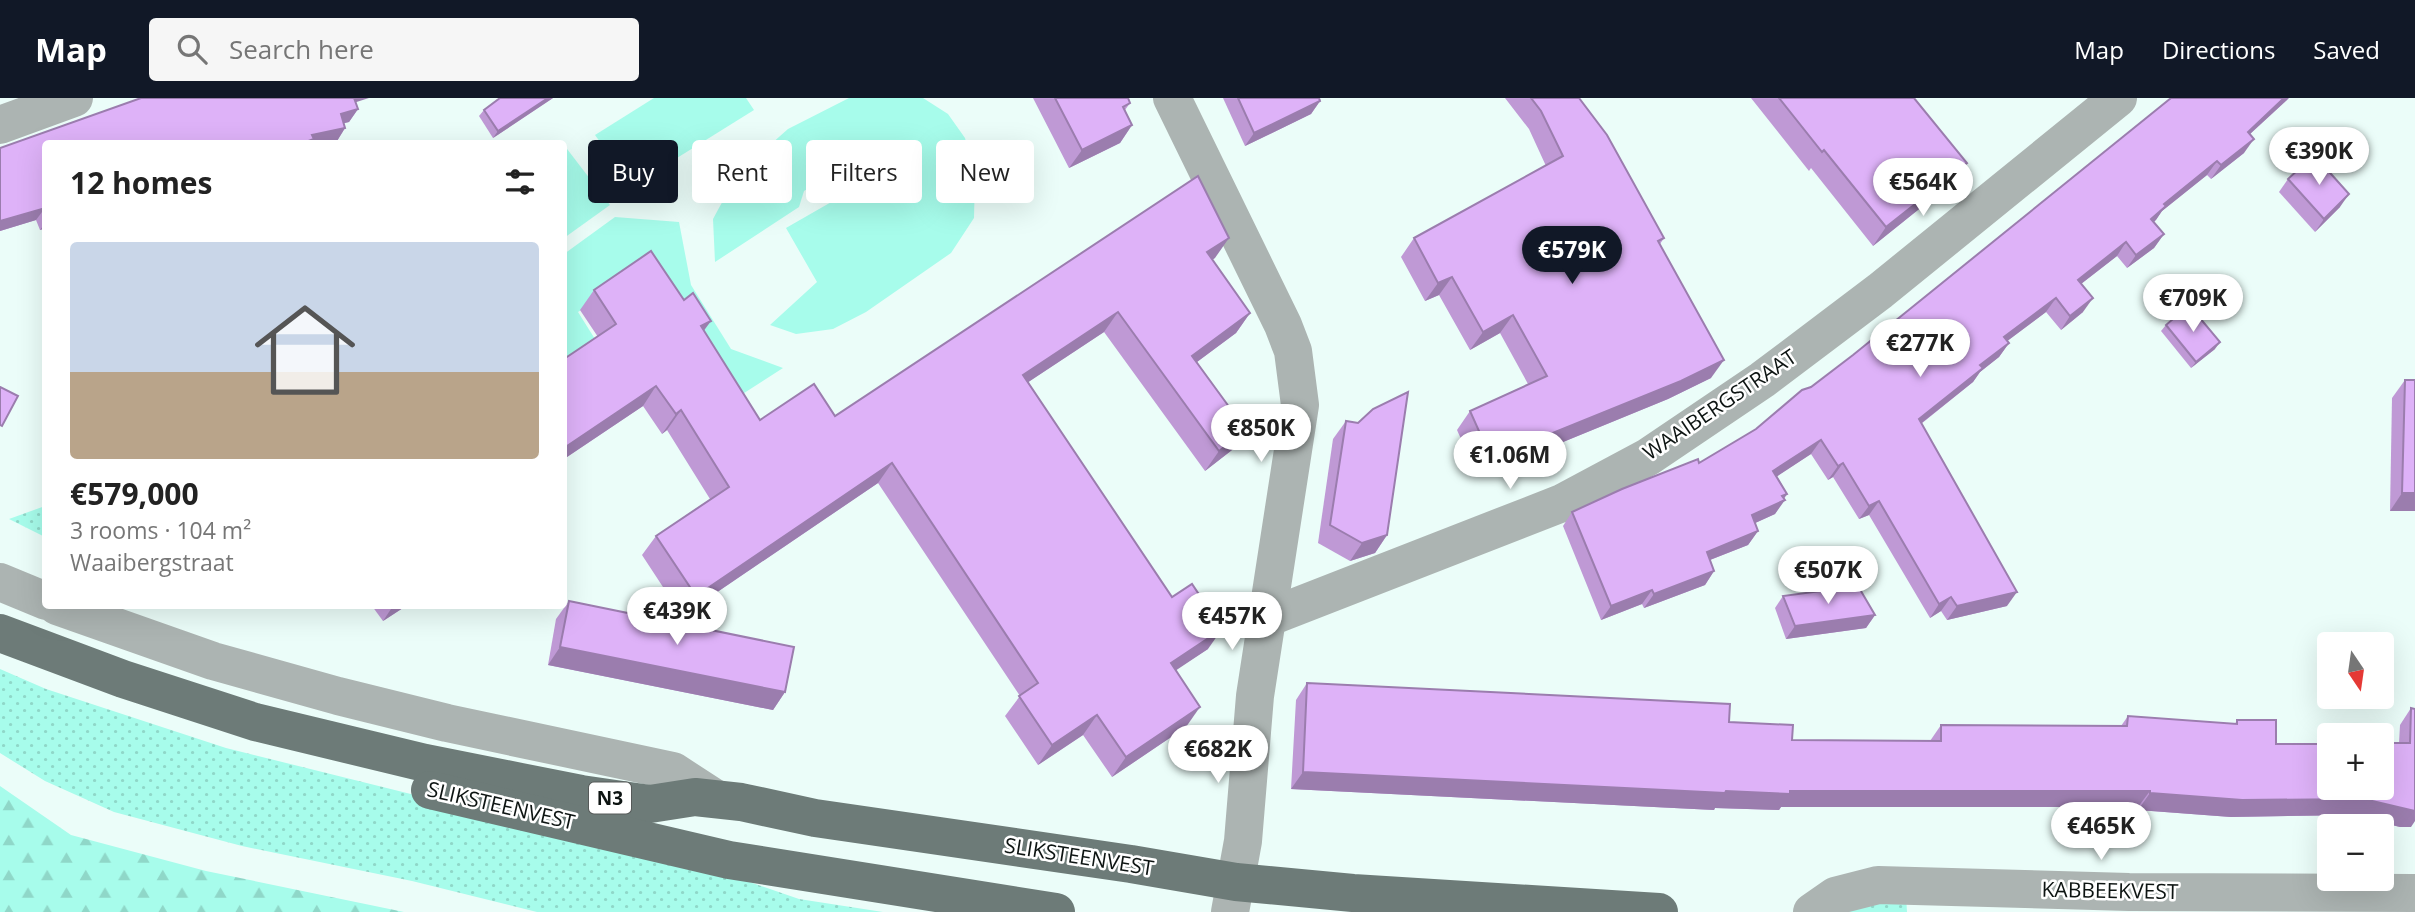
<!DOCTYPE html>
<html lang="en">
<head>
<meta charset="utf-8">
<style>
  :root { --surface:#fff; --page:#f6f6f6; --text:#222; --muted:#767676; --accent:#111827 }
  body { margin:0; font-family:"Open Sans",sans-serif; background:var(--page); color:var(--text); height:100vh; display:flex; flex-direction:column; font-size:26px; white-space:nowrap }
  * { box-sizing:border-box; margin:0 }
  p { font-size:23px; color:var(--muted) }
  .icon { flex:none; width:38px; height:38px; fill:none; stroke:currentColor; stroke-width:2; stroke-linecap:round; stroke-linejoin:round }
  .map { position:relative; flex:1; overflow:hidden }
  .details { position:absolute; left:42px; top:42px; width:525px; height:469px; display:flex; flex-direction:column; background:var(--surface); border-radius:7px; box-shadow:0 7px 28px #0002 }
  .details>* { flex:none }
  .banner { position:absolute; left:588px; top:42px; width:665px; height:63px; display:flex; gap:14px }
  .needle { width:46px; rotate:167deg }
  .tools { position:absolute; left:2317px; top:534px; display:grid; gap:14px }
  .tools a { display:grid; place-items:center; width:77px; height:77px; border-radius:7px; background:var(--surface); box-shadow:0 7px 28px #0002; font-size:35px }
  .price { position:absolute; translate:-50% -60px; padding:0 16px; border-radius:24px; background:#fff; color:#222; font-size:23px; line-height:46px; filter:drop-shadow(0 2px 4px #0008) }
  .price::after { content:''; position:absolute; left:50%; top:42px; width:21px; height:16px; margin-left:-10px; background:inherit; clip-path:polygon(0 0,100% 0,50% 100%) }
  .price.selected { background:var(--accent); color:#fff }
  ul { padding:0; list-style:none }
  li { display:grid; align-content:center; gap:14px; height:371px; padding:0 28px }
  li span { display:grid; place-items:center; height:217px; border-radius:7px; color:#555 }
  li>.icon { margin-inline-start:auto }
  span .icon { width:126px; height:126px; fill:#fffc; stroke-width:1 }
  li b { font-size:30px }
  h2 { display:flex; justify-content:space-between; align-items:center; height:84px; padding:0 28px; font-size:30px }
  .chip { padding:0 24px; border-radius:7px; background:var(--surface); box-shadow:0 7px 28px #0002; font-size:24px; line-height:63px }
  .chip.selected { background:var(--accent); color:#fff }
  header { display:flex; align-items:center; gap:42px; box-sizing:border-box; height:98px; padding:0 35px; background:var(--accent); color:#fff }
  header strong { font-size:33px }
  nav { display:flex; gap:38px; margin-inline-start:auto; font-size:24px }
  .search { width:490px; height:63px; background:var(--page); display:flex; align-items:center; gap:18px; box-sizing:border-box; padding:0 24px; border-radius:7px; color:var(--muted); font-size:26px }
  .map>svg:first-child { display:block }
  .grass { fill:url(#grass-dots) }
  .forest { fill:url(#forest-firs) }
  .garden { fill:#a7fceb }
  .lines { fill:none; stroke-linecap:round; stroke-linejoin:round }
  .minor { stroke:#acb4b2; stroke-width:38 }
  .primary { stroke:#6d7b78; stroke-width:38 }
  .wall { fill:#bf99d5 }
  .shaded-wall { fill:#9b7dae }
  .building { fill:#deb2f8; stroke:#9b7dae; stroke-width:2 }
  .labels { text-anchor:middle; stroke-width:5; stroke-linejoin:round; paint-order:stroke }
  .shield { fill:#fff; stroke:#565a59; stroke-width:2 }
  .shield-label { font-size:19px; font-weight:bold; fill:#0d1412 }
  .street-label { font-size:21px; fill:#0d1412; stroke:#fff }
</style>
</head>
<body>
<header>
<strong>Map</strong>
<div class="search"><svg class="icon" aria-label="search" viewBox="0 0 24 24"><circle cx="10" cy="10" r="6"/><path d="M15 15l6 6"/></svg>Search here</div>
<nav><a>Map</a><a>Directions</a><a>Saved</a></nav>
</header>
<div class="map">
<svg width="2415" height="814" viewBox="0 0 2415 814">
  <defs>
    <pattern id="grass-dots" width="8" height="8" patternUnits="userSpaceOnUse" patternTransform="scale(1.75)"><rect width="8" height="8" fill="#a7fceb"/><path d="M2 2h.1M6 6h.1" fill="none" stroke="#8fd7c8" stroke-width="1.8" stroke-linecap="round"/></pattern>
    <pattern id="forest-firs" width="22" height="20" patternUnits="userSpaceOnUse" patternTransform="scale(1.75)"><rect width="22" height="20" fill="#a7fceb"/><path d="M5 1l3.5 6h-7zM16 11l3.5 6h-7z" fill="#8fd7c8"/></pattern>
  </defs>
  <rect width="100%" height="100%" fill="#ebfdf9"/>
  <g class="grass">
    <path d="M45,408V439L9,421Z"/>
    <path d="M0,571L46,591L226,650L459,708L671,757L799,801L883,814H537L412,783L242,748L114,714L45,683L0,655Z"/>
    <path d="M1906,798L1907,814H1841Z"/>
  </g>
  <path class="forest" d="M0,688L71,737L206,773L404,814H0Z"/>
  <g class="garden">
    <path d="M654,0H746L754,12L632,88L595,37Z"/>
    <path d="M849,0H923L948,16L965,40L975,77L974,120L951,155L866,214L833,231L796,236L770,227L817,184L786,130L840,99L824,81L804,93L799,109L715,164L713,121L738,75L788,31Z"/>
    <path d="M564,47L610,107L564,140Z"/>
    <path d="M615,119L679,124L691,187L731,251L783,270L741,297L650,166L578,214L600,249L564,273V156Z"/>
  </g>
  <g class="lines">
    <g class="minor">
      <path d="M1172,0L1283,227L1293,253L1300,307L1255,598L1243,743L1230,814"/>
      <path d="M0,27L74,0"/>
      <path d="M0,484L46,503"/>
      <path d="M57,508L213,563L338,598L447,625L673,673L716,701"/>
      <path d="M1267,520L1562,405L1648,359L1762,282L1880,193L2118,0"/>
      <path d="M1812,814L1835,798L1878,787L2129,794L2415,795"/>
    </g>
    <g class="primary">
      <path d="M0,535L123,581L255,624L425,665L581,696L650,706L695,699L741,704L815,720L1131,766L1236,784L1353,795L1659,814"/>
      <path d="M430,692L729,762L1056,814"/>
    </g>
  </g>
  <g class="wall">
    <path d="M500,0H553L493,40L479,18L484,12Z"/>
    <path d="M1033,0H1128L1130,5L1125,12L1132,27L1120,45L1069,70Z"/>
    <path d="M1223,0H1319L1320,3L1311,16L1245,48Z"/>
    <path d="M1505,0H1579L1664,140L1660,146L1711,280L1668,301L1478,379L1457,332L1470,313L1528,286L1500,235L1470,252L1439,197L1425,203L1401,159L1414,140L1546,68L1529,31Z"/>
    <path d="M1751,0H1914L1967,65L1954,83L1873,148L1811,70L1809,73Z"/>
    <path d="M2289,0L2250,36L2244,55L2211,81L2207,77L2162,113L2154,124L2164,136L2154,150L2127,170L2117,158L2081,186L2083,214L2061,232L2046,214L2007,243L2009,245L1999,259L1980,274L1973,284L1921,326L2007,508L1947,522L1941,513L1930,520L1869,417L1859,421L1833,379L1828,382L1811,356L1777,378L1787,396L1775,416L1755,425L1758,433L1748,447L1710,462L1714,473L1705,487L1644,510L1642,506L1601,522L1563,428L1572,414L1699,365L1756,331L1811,289Z"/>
    <path d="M356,4L358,11L349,24L344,25L345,30L337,43L323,46H46V130L40,132L36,122L0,133V50Z"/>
    <path d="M2288,81L2340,109L2315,134L2279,94Z"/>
    <path d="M1215,160L1212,162L1250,215L1236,235L1197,264L1246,332L1232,352L1205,373L1104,234L1028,284L1172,499L1208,551L1175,572L1186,629L1112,679L1083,637L1038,667L1005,618L1020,598L878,385L682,518L642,457L656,438L710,401L667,332L662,336L643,308L564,361V261L598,239L580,212L594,192L704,233L760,322L835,318Z"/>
    <path d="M2166,227L2215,251L2191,270L2161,233Z"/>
    <path d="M2405,282H2415V413H2390L2392,300Z"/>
    <path d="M1346,323L1387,437L1375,455L1350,463L1318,445L1333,341Z"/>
    <path d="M1783,498L1875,517L1866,530L1786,541L1775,510Z"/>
    <path d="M569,503L785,594L773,612L548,567L556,521Z"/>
    <path d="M372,508H406L383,523Z"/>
    <path d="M1307,585L1729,624L1792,642L1930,643L1941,627L2121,628L2128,618L2235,626L2237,622L2276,646L2399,645L2400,627L2411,610V729H2400L2352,717L2231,719L2138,712V709H1781L1779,712L1715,710L1714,712L1291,691L1296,602Z"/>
  </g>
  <g class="shaded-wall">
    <path d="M349,0H369L344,8Z"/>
    <path d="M548,0H553L493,40L498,33Z"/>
    <path d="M2284,0H2289L2238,47L2248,34Z"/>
    <path d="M1320,3L1311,16L1245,48L1254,35Z"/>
    <path d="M358,11L349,24L332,28L341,16Z"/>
    <path d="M1132,27L1120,45L1069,70L1082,52Z"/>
    <path d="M345,30L337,43L323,46H300L312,37Z"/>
    <path d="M2254,41L2244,55L2211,81L2221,67Z"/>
    <path d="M2217,63L2207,77L2162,113L2156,122L2141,135L2164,106Z"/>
    <path d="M1967,65L1954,83L1873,148L1886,129Z"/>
    <path d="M2349,96L2340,109L2315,134L2324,121Z"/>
    <path d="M45,110L36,122L0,133V123Z"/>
    <path d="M46,124V130L40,132Z"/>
    <path d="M2164,136L2154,150L2127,170L2136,157Z"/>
    <path d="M1229,140L1215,160L1194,174L1207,154Z"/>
    <path d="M2126,144L2117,158L2068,196L2078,182Z"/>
    <path d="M1452,179L1439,197L1425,203L1438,185Z"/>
    <path d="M2056,200L2046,214L1994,253L2004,239Z"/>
    <path d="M2093,200L2083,214L2061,232L2070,218Z"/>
    <path d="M1118,214L1104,234L1009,297L1023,277Z"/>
    <path d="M1250,215L1236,235L1178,278L1192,258Z"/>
    <path d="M1513,217L1500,235L1470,252L1483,234Z"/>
    <path d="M711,223L697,242L701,228Z"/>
    <path d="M2220,244L2215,251L2191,270L2196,264Z"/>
    <path d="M2009,245L1999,259L1980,274L1973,284L1909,335L1919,321L1980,267Z"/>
    <path d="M1724,262L1711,280L1668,301L1478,379L1491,360Z"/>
    <path d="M656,288L643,308L564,361V350Z"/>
    <path d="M681,312L667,332L662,336L676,316Z"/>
    <path d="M1246,332L1232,352L1205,373L1219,353Z"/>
    <path d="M1821,342L1811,356L1764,387L1773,373Z"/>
    <path d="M892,365L878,385L682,518L696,498Z"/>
    <path d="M1843,365L1833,379L1828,382L1838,368Z"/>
    <path d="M2402,395H2415V413H2390Z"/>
    <path d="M1787,396L1781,404L1785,402L1775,416L1742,431L1752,417Z"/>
    <path d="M1879,403L1869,417L1859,421L1869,408Z"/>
    <path d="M1758,433L1748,447L1697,467L1707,454Z"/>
    <path d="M1387,437L1375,455L1350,463L1362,445Z"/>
    <path d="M1714,473L1705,487L1644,510L1654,496Z"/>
    <path d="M1652,492L1642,506L1601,522L1611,508Z"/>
    <path d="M2017,494L2007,508L1947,522L1957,508Z"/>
    <path d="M1951,499L1941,513L1930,520L1939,506Z"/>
    <path d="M393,508H406L383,523Z"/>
    <path d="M1875,517L1866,530L1786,541L1795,528Z"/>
    <path d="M1222,531L1208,551L1157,585L1171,565Z"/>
    <path d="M560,549L785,594L773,612L548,567Z"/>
    <path d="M1200,609L1186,629L1112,679L1126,659Z"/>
    <path d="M1097,617L1083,637L1038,667L1052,647Z"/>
    <path d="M1303,674L1726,693H2150L2138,709H1781L1779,712L1715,710L1714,712L1291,691Z"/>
    <path d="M2150,695L2364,701L2415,712V723L2411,729H2400L2352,717L2231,719L2138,712Z"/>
  </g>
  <g class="building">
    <path d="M141,0H354L358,11L341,16L345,30L312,37L314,41L300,46H46V111L45,110L0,123V50Z"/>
    <path d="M500,0H548L498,33L484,12Z"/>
    <path d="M1055,0H1128L1130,5L1123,9L1132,27L1082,52Z"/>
    <path d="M1238,0H1319L1320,3L1254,35Z"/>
    <path d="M1531,0H1579L1607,37L1664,140L1658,143L1724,262L1681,283L1491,360L1470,313L1547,278L1513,217L1483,234L1452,179L1438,185L1414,140L1563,58L1541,13Z"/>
    <path d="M1779,0H1914L1967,65L1886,129L1824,52L1822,54Z"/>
    <path d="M2171,0H2284L2248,34L2254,41L2221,67L2217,63L2164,106L2166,108L2151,121L2164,136L2136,157L2126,144L2078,182L2093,200L2070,218L2056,200L2004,239L2009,245L1980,267L1983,270L1919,321L2017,494L1957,508L1951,499L1939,506L1879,403L1869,408L1843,365L1838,368L1821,342L1773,373L1787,396L1782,398L1785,402L1752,417L1758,433L1707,454L1714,473L1654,496L1652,492L1611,508L1572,414L1622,391L1698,361L1699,365L1756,331L1802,292L1811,289L1853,257Z"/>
    <path d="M2314,57L2349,96L2324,121L2288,81Z"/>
    <path d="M1198,78L1229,140L1207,154L1250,215L1192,258L1246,332L1219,353L1118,214L1023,277L1172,499L1192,486L1222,531L1171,565L1200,609L1126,659L1097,617L1052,647L1019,598L1038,585L892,365L696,498L656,438L729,389L681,312L676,316L656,288L564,350V261L616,226L594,192L651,153L684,202L693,195L711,223L701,228L760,322L814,286L835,318Z"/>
    <path d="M2189,207L2220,244L2196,264L2166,227Z"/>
    <path d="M2405,282H2415V395H2402Z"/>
    <path d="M0,289L18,298L2,328L0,327Z"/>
    <path d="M1408,294L1387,437L1362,445L1330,427L1346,323L1358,325L1373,311Z"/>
    <path d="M1858,488L1875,517L1795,528L1783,498Z"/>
    <path d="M569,503L794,549L785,594L560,549Z"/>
    <path d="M1307,585L1730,606L1729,624L1793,627L1792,642L1941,643V627L2127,628L2128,618L2237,626V622H2276V646H2329V690H2382V645H2410L2411,610L2415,611V713L2364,701L2242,702L2150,695V693H1790V696L1726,693L1725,695L1303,674Z"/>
  </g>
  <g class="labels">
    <rect class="shield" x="589" y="684.5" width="42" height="31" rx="5"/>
    <g class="shield-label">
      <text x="610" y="707">N3</text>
    </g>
    <g class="street-label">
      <text transform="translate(1720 307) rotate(-34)" y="7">WAAIBERGSTRAAT</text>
      <text transform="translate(501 708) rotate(13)" y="7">SLIKSTEENVEST</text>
      <text transform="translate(1079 759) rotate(9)" y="7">SLIKSTEENVEST</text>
      <text transform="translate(2110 793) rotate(1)" y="7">KABBEEKVEST</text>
    </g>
  </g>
</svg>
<div class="tools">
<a><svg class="needle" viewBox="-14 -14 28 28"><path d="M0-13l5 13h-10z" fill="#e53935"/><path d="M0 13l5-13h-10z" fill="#767676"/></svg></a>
<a>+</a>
<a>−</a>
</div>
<b class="price" style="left:2319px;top:89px">€390K</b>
<b class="price" style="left:1923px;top:120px">€564K</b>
<b class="price selected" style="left:1572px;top:188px">€579K</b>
<b class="price" style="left:2193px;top:236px">€709K</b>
<b class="price" style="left:1920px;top:281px">€277K</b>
<b class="price" style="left:1261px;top:366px">€850K</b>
<b class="price" style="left:1510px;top:393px">€1.06M</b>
<b class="price" style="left:1828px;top:508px">€507K</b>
<b class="price" style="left:677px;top:549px">€439K</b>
<b class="price" style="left:1232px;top:554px">€457K</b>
<b class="price" style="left:1218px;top:687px">€682K</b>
<b class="price" style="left:2101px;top:764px">€465K</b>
<div class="banner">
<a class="chip selected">Buy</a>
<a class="chip">Rent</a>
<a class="chip">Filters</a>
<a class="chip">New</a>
</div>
<section class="details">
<h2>12 homes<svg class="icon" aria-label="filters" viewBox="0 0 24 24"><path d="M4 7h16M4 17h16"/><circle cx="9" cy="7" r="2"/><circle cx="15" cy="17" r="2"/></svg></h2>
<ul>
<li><span style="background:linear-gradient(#c9d6e8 60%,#b9a48a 0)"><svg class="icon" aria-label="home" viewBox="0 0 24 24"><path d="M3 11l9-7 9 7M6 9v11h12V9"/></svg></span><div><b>€579,000</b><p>3 rooms · 104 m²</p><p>Waaibergstraat</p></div></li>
</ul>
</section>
</div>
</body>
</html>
